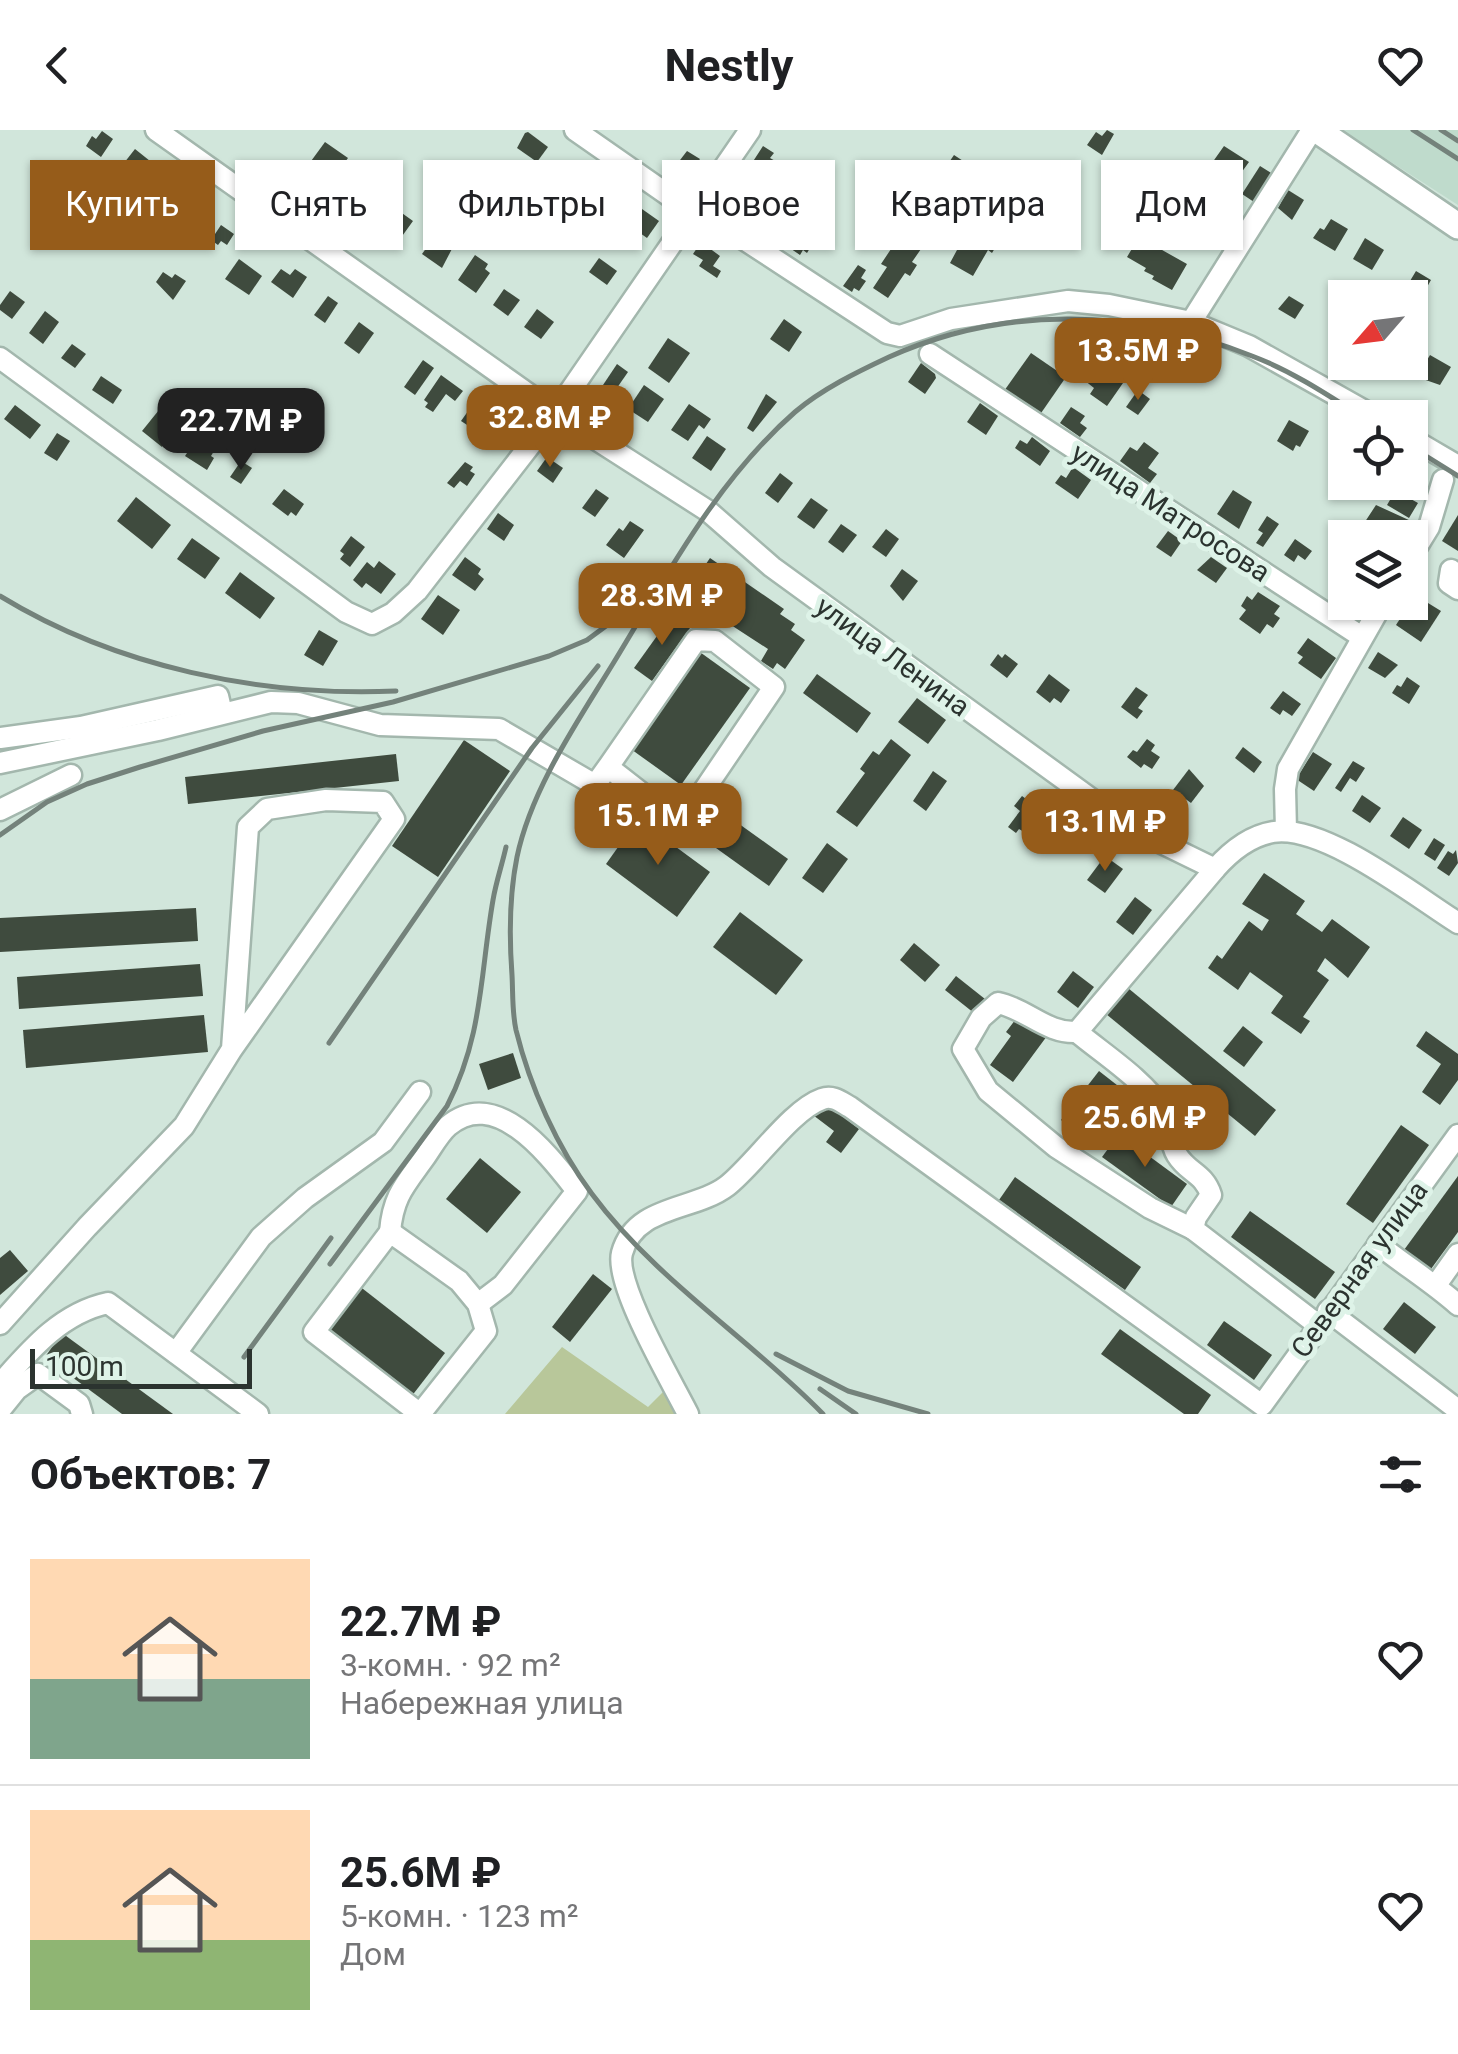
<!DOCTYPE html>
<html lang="ru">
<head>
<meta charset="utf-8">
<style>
  :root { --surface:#fff; --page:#f2f2f2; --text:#202124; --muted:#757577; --line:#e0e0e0; --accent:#965c1a }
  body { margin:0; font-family:Roboto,sans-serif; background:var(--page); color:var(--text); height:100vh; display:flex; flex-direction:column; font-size:38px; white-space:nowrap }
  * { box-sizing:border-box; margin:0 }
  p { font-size:32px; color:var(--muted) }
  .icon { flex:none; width:55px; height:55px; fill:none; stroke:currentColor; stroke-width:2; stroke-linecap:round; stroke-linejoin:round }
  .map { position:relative; height:1284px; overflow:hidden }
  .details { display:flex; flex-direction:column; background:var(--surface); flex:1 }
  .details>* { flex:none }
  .guide { position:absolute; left:30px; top:30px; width:1400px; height:90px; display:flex; gap:20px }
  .needle { width:65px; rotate:242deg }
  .controls { position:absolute; left:1328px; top:150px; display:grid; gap:20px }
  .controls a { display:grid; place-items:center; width:100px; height:100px; border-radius:0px; background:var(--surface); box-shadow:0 2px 8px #0004; font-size:50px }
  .scale { position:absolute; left:30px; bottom:25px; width:222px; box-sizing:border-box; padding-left:10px; border:5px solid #2b332f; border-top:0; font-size:28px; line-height:35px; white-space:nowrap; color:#2b332f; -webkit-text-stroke:8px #def3e8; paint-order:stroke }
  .price { position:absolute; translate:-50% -85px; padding:0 22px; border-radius:20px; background:var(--accent); color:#fff; font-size:32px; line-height:65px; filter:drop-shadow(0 2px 5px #0008) }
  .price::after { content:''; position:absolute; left:50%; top:60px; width:30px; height:22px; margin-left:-15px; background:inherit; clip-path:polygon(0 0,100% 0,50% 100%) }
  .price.on { background:#222; color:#fff }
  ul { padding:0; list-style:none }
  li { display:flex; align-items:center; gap:30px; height:250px; padding:0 30px }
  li+li { border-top:2px solid var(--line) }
  li span { display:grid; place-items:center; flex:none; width:280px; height:200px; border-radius:0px; color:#555 }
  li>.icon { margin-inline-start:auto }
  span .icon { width:120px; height:120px; fill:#fffc; stroke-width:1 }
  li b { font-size:42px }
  h2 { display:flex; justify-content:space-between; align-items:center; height:120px; padding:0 30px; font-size:42px }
  .tag { padding:0 35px; border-radius:0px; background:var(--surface); box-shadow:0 2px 8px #0004; font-size:35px; line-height:90px }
  .tag.on { background:var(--accent); color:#fff }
  header { display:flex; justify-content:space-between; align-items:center; height:130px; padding:0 30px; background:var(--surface); font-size:45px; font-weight:700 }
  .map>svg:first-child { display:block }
  .built { fill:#bfdbcc }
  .green { fill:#b8c79a }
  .building { fill:#3f4b3e }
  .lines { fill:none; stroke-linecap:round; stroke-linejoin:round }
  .minor-casing { stroke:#a3b7ad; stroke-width:25 }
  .major-casing { stroke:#a3b7ad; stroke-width:30 }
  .minor { stroke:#fff; stroke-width:20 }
  .major { stroke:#fff; stroke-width:25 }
  .rail { stroke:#74827b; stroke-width:5 }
  .labels { text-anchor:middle; stroke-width:10; stroke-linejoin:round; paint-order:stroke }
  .street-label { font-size:28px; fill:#2b332f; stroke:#def3e8 }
</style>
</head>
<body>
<header><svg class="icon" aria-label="back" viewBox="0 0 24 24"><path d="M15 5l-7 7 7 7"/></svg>Nestly<svg class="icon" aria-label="heart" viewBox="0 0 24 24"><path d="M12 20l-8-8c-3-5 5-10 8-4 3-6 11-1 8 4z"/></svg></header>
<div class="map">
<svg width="1458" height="1284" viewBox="0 0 1458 1284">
  <rect width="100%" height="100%" fill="#d1e6db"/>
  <path class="built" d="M1341,0H1458V75L1430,57Z"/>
  <path class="green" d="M562,1217L648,1277L665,1260L678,1284H505Z"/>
  <g class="building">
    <path d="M1107,0L1114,4L1102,25L1087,15L1096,2L1102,6Z"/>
    <path d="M102,1L113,9L101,27L86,16L92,6L96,9Z"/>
    <path d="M528,2L548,17L537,32L517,18L525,3Z"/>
    <path d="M325,12L348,28L329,54L306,38Z"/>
    <path d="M763,16L774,23L770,28L777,32L771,41L761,34L759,38L752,33Z"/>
    <path d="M1224,16L1249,32L1236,50L1217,41L1219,38L1212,33Z"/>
    <path d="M135,19L155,35L135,55L117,42Z"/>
    <path d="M687,21L700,29L690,43L677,34Z"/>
    <path d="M954,25L986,46L974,66L941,44Z"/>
    <path d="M1260,36L1273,44L1254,72L1242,64Z"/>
    <path d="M549,41L558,48L545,67L535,60Z"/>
    <path d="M596,43L624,62L614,76L597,65L601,60L589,52Z"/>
    <path d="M747,45L761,54L756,61L764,66L749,88L728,74Z"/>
    <path d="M366,47L381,57L374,66L377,68L364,81L349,71Z"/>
    <path d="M183,58L198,69L184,90L174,83L179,77L173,72Z"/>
    <path d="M1288,60L1304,70L1292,90L1278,78Z"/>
    <path d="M997,64L1044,90L1029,115L983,90Z"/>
    <path d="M765,67L779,76L774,84L779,87L767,105L757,98L765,85L760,82L754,91L751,89Z"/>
    <path d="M935,75L949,84L939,99L925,90Z"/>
    <path d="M392,76L413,91L400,109L392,103L390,107L379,94Z"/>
    <path d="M642,79L659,91L647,108L630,96Z"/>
    <path d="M1204,83L1219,93L1205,114L1190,104Z"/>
    <path d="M1331,89L1348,99L1335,121L1313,108L1320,98L1324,100Z"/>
    <path d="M221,95L234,104L227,115L221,111L218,115L211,110Z"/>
    <path d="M790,98L797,102L800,98L816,108L807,123L803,120L800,125L781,112Z"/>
    <path d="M975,100L998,113L992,123L988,120L973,146L950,133L964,107L970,110Z"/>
    <path d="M437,103L454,115L442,138L422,124Z"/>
    <path d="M1139,107L1187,134L1172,160L1152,149L1154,146L1144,141L1146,138L1127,127Z"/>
    <path d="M904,108L921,119L912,132L917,135L910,146L905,143L888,168L873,158L887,137L881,134L895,113L899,116Z"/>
    <path d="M1365,108L1384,120L1372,140L1353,129Z"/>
    <path d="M701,112L720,126L713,136L721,141L717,148L699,136L703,130L693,124Z"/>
    <path d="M475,125L488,134L485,139L490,143L476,163L458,150Z"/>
    <path d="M599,128L617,141L607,155L589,142Z"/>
    <path d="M239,129L262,146L249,165L225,149Z"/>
    <path d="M858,135L866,140L861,148L866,151L859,161L854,158L852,162L843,156Z"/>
    <path d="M281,139L290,145L295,139L307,147L293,168L271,152Z"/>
    <path d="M1416,141L1431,150L1410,187V165L1404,161Z"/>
    <path d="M163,142L172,148L175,144L186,151L173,170L156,152Z"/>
    <path d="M504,159L520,170L508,186L493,175Z"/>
    <path d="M10,161L25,172L12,189L0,180V175Z"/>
    <path d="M328,166L338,173L325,193L314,185Z"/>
    <path d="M1289,166L1304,175L1295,189L1278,179Z"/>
    <path d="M537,179L554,192L541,209L524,197Z"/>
    <path d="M45,181L59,192L43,214L29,203Z"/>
    <path d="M784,189L802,202L789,222L770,209Z"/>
    <path d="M359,192L374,203L359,224L344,213Z"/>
    <path d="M668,208L690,223L669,253L648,238Z"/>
    <path d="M72,214L86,224L75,238L61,228Z"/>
    <path d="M1031,223L1066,247L1039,286L1004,261Z"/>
    <path d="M1430,225L1451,237L1440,255L1417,247Z"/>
    <path d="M423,230L434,238L415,265L404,257Z"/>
    <path d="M921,233L935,244L936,248L925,264L908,252Z"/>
    <path d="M617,234L628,242L610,268L599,261Z"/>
    <path d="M1095,234L1123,253L1107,276L1090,264L1094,258L1084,250Z"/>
    <path d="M441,245L463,261L455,271L446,264L433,282L425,277L428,273L424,270Z"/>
    <path d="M101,246L122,260L113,274L92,260Z"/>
    <path d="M644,255L664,269L648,292L628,279Z"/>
    <path d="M1138,260L1150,269L1138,285L1126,277Z"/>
    <path d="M766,264L777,272L753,302L747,298Z"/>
    <path d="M476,270L498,286L484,306L461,291Z"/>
    <path d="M209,273L221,280L216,288L219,290L205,304L194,297Z"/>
    <path d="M980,273L998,286L986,305L967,292Z"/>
    <path d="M689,274L711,289L704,299L699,295L688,311L671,300Z"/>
    <path d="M15,275L41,295L30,309L4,289Z"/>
    <path d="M1071,277L1085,286L1080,293L1087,298L1080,307L1060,293Z"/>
    <path d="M159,280L179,295L162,317L142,301Z"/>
    <path d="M1289,290L1309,301L1300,317L1296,315L1293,321L1277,311Z"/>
    <path d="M57,303L70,311L57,331L44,323Z"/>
    <path d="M199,305L210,312L207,317L214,321L211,326L214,328L207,340L185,326Z"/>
    <path d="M707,306L726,319L711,341L692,328Z"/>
    <path d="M1032,307L1050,321L1040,336L1015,318L1020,310L1027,314Z"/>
    <path d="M1144,312L1159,323L1148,338L1157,344L1150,353L1120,331L1130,317L1137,321Z"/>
    <path d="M547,327L563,338L553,353L537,341Z"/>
    <path d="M241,331L252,338L241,354L230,347Z"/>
    <path d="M465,332L473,337L470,341L475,344L467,356L460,351L454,358L447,353Z"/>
    <path d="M1073,337L1091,350L1078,369L1055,353L1061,345L1066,348Z"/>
    <path d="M780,343L793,353L778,373L765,363Z"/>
    <path d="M1400,353L1412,361L1409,368L1418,373L1409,388L1387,375Z"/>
    <path d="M284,359L304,374L296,386L291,382L288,386L272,374Z"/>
    <path d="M596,359L609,368L595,387L582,378Z"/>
    <path d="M1233,360L1252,372L1239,399L1217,384Z"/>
    <path d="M136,367L171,395L152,419L117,391Z"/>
    <path d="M811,368L828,380L814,399L797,387Z"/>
    <path d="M1376,375L1411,391L1404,403L1389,394L1381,408H1362L1357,404Z"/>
    <path d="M498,383L514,395L504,411L487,399Z"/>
    <path d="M1458,385V421L1442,411Z"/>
    <path d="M1267,386L1279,394L1263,417L1256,413L1263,403L1258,400Z"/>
    <path d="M630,391L644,400L624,428L606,415L619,398L623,401Z"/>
    <path d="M841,394L857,405L843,423L828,412Z"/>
    <path d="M886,399L899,409L886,427L872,417Z"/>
    <path d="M1168,401L1182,411L1171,427L1156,417Z"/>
    <path d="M351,406L365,417L350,437L340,429L344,424L340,421Z"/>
    <path d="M192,408L220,428L205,449L177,429Z"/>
    <path d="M1295,409L1312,421L1305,430L1298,425L1294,432L1284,425Z"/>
    <path d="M465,427L481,439L478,444L484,449L475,461L452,445Z"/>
    <path d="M1211,427L1227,438L1216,453L1197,440Z"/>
    <path d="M710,428L784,479L780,484L795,494L791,500L805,510L785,539L777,533L773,539L761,531L768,519L685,465Z"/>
    <path d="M379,431L396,444L381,464L366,453L362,458L353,450L367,432L374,438Z"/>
    <path d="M902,439L918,451L903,471L890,456Z"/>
    <path d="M240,442L275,468L260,489L225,463Z"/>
    <path d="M1258,462L1280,476L1274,484L1280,488L1273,498L1267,494L1260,504L1239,489L1246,480L1241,476L1247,466L1252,470Z"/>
    <path d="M438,465L460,480L443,505L421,489Z"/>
    <path d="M1415,465L1441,481L1421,512L1396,495Z"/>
    <path d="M672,485L690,498L652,551L634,538Z"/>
    <path d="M319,500L338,511L323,536L304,525Z"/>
    <path d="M1308,508L1336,528L1321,549L1298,533L1303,527L1297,523Z"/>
    <path d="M697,520L750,558L681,655L628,617Z"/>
    <path d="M1378,522L1398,535L1385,548L1368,538Z"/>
    <path d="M998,524L1002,528L1005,524L1018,534L1007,548L990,535Z"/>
    <path d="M817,544L871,583L857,603L803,563Z"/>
    <path d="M1049,544L1070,560L1061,573L1054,568L1050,573L1036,562Z"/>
    <path d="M1407,547L1420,556L1409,574L1392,563L1397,555L1401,557Z"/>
    <path d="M1136,557L1148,565L1138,578L1143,581L1137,589L1121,577Z"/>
    <path d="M1283,561L1301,574L1292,586L1283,580L1280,585L1270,578Z"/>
    <path d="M917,568L946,590L928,614L898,592Z"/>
    <path d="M891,609L911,625L857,697L836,682L865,643L860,639L873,621L879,625Z"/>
    <path d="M1147,609L1155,615L1151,621L1160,627L1152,639L1144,634L1141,638L1127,627L1133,620L1137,622Z"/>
    <path d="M464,610L510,641L438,747L392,716Z"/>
    <path d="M1243,617L1262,632L1254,643L1235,628Z"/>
    <path d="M1313,622L1332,634L1314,661L1296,649Z"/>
    <path d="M396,624L399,651L188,674L185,647Z"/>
    <path d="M1353,631L1365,638L1356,652L1350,648L1341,662L1335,658Z"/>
    <path d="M1189,639L1204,656L1191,673L1173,660Z"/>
    <path d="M933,641L947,651L926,681L913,671Z"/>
    <path d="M1362,665L1381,678L1370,693L1352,681Z"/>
    <path d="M1022,666L1041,680L1024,702L1019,699L1016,703L1008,697L1020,681L1014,676Z"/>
    <path d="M728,686L788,729L769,756L709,713Z"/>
    <path d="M1403,687L1422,700L1409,719L1390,706Z"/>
    <path d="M638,689L710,742L677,787L606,734Z"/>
    <path d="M1434,708L1445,715L1435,731L1424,724Z"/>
    <path d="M827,713L848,729L823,763L802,748Z"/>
    <path d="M1456,720L1458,733L1449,746L1437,738L1448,721L1453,724Z"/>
    <path d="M1105,726L1123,739L1105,763L1087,750Z"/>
    <path d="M1264,743L1305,771L1296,784L1322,802L1332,789L1370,817L1348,848L1325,828L1317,841L1329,850L1303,887L1310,891L1301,904L1271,883L1283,866L1250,842L1238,860L1208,838L1217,825L1222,829L1249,791L1262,801L1269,790L1242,774Z"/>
    <path d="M1135,767L1152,780L1133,805L1116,792Z"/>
    <path d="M196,778L198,811L0,822V788Z"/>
    <path d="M740,782L803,830L776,865L713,817Z"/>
    <path d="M914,813L940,835L925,852L900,830Z"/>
    <path d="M200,834L203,866L19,879L17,847Z"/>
    <path d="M1073,841L1094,857L1078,878L1057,862Z"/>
    <path d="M956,846L985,869L974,883L945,860Z"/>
    <path d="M1128,858L1276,980L1255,1006L1106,884Z"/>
    <path d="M204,885L208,922L26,938L23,900Z"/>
    <path d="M1019,885L1047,906L1013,952L990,935L1011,906L1006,902Z"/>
    <path d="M1243,896L1263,912L1244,937L1223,921Z"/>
    <path d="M1426,901L1458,924V950L1440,975L1422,962L1441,934L1416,916Z"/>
    <path d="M513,923L521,948L488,960L479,934Z"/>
    <path d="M1099,941L1122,959L1085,1008L1061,990Z"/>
    <path d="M819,968L859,999L841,1023L826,1012L834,1001L809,982Z"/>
    <path d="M1401,995L1429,1015L1373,1093L1346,1074Z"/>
    <path d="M1119,1004L1187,1054L1171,1077L1102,1027Z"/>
    <path d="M480,1028L521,1062L487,1103L446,1069Z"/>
    <path d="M1458,1046V1102L1431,1139L1404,1120Z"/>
    <path d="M1015,1047L1141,1137L1125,1160L999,1070Z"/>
    <path d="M1250,1081L1335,1142L1315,1169L1231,1107Z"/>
    <path d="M10,1120L28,1141L0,1165V1128Z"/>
    <path d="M593,1144L612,1159L570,1212L552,1197Z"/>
    <path d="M358,1155L445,1223L411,1267L324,1199Z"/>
    <path d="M1404,1172L1436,1197L1415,1224L1383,1199Z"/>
    <path d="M1224,1191L1272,1225L1254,1250L1207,1215Z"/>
    <path d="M1120,1199L1211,1265L1198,1284H1184L1101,1224Z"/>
    <path d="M62,1203L173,1284H122L45,1227Z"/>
  </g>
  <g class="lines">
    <g class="minor-casing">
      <g id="minor">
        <path d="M156,0L555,283L708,381L772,437L1131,698L1215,739C1230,722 1249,706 1273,702C1324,694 1415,766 1458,793"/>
        <path d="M575,0L694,83L713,89L887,203L900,206L951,189L1068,171L1109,175L1191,192L1249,216L1377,288"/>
        <path d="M1191,192L1312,0"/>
        <path d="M930,224L1362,507"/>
        <path d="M0,228L346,482L372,494L393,483L417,461L555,283L750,0"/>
        <path d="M1410,308L1458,336"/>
        <path d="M1410,428L1429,397L1443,350"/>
        <path d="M1451,440L1449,453L1458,459"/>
        <path d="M0,608L81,597L218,566L222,583"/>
        <path d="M0,633L158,600L271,572L298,573L380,595L499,599L595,655L608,637L696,510L715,511L774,557L681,694L608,637"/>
        <path d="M0,680L71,645"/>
        <path d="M1286,701L1285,659L1288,639L1383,472"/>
        <path d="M1215,739L1077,902C1106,926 1143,949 1164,981C1173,995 1168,1011 1177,1025C1188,1043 1204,1043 1211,1065L1196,1087L1193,1099L1318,1195"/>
        <path d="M1077,902C1047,904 1027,879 998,873L981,888L963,919L988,961L1056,1017L1150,1078L1193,1099"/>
        <path d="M390,1102L459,1151L478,1174L486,1201L420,1284L314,1202Z"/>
        <path d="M390,1102C393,1066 405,1055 425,1027C432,1017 439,1004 448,996C497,955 550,1027 577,1061L503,1155L478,1174"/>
        <path d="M1378,1114C1404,1135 1432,1152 1458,1175"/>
        <path d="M1436,1155L1458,1124"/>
        <path d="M1328,1181L1458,1280"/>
        <path d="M0,1194L87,1097L184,996L232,919L394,689L383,672L326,670L267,679L248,697L232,919"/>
        <path d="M176,1223L261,1107L305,1068L383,1012L420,962"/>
        <path d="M0,1254C30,1220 61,1183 108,1173L258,1284"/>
        <path d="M0,1280L17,1259L38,1244L79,1274L82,1284"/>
        <path d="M688,1284C672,1252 614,1154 622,1123C635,1075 694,1081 727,1056C755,1034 791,980 822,969C833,965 841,972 850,977L1262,1275L1458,1005"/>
      </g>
    </g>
    <g class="major-casing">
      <path id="major" d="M1317,0L1458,96"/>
    </g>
    <use href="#minor" class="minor"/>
    <use href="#major" class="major"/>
    <g class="rail">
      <path d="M1413,0L1458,29"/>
      <path d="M1441,0L1458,11"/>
      <path d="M1410,316L1458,346"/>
      <path d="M0,466C116,537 261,567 396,561"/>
      <path d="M0,705L47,672L87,654L140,637L263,601L393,572L549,526L587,510L625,482L650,455"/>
      <path d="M329,913L532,618L598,536"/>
      <path d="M330,1134L447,976C483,906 480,845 493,770C496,752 502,735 506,717"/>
      <path d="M776,1224L848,1261L928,1284"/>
      <path d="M244,1227L331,1108"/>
      <path d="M820,1259L856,1284"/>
      <path d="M823,1284C750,1209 655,1149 592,1064C557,1017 530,957 516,900C512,882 513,863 512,845C509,805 509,767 517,727C531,659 578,591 614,532C667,445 717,350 795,282C822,259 857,242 889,227C1007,174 1133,179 1252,226C1292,241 1328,265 1364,288"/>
    </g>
  </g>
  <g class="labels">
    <g class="street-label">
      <text transform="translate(1171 382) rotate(33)" y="10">улица Матросова</text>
      <text transform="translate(893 526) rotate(36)" y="10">улица Ленина</text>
      <text transform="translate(1359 1139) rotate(-54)" y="10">Северная улица</text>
    </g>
  </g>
</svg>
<div class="controls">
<a><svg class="needle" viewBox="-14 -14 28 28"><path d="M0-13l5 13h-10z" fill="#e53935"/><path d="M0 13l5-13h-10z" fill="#757577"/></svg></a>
<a><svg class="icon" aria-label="locate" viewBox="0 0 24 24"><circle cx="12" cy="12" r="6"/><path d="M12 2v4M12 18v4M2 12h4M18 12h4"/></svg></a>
<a><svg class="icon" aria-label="layers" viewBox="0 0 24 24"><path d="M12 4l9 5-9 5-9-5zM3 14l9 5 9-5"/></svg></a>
</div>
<div class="scale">100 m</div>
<b class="price" style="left:1138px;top:273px">13.5M ₽</b>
<b class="price" style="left:550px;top:340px">32.8M ₽</b>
<b class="price on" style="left:241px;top:343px">22.7M ₽</b>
<b class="price" style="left:662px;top:518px">28.3M ₽</b>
<b class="price" style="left:658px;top:738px">15.1M ₽</b>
<b class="price" style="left:1105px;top:744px">13.1M ₽</b>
<b class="price" style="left:1145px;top:1040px">25.6M ₽</b>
<div class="guide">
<a class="tag on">Купить</a>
<a class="tag">Снять</a>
<a class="tag">Фильтры</a>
<a class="tag">Новое</a>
<a class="tag">Квартира</a>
<a class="tag">Дом</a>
</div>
</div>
<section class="details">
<h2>Объектов: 7<svg class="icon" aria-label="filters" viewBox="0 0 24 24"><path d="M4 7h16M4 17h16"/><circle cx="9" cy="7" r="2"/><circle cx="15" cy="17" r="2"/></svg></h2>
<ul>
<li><span style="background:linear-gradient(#ffd9b3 60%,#7fa58c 0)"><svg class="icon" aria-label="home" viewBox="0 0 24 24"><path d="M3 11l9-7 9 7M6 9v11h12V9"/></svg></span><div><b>22.7M ₽</b><p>3-комн. · 92 m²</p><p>Набережная улица</p></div><svg class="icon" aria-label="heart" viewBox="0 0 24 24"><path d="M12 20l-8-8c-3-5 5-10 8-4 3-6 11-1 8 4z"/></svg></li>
<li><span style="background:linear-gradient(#ffd9b3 65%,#8fb573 0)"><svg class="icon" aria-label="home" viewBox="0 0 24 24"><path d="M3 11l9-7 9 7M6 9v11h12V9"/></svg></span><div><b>25.6M ₽</b><p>5-комн. · 123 m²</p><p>Дом</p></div><svg class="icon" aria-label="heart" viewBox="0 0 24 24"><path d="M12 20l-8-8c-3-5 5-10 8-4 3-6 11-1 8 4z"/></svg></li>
</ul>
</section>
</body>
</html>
